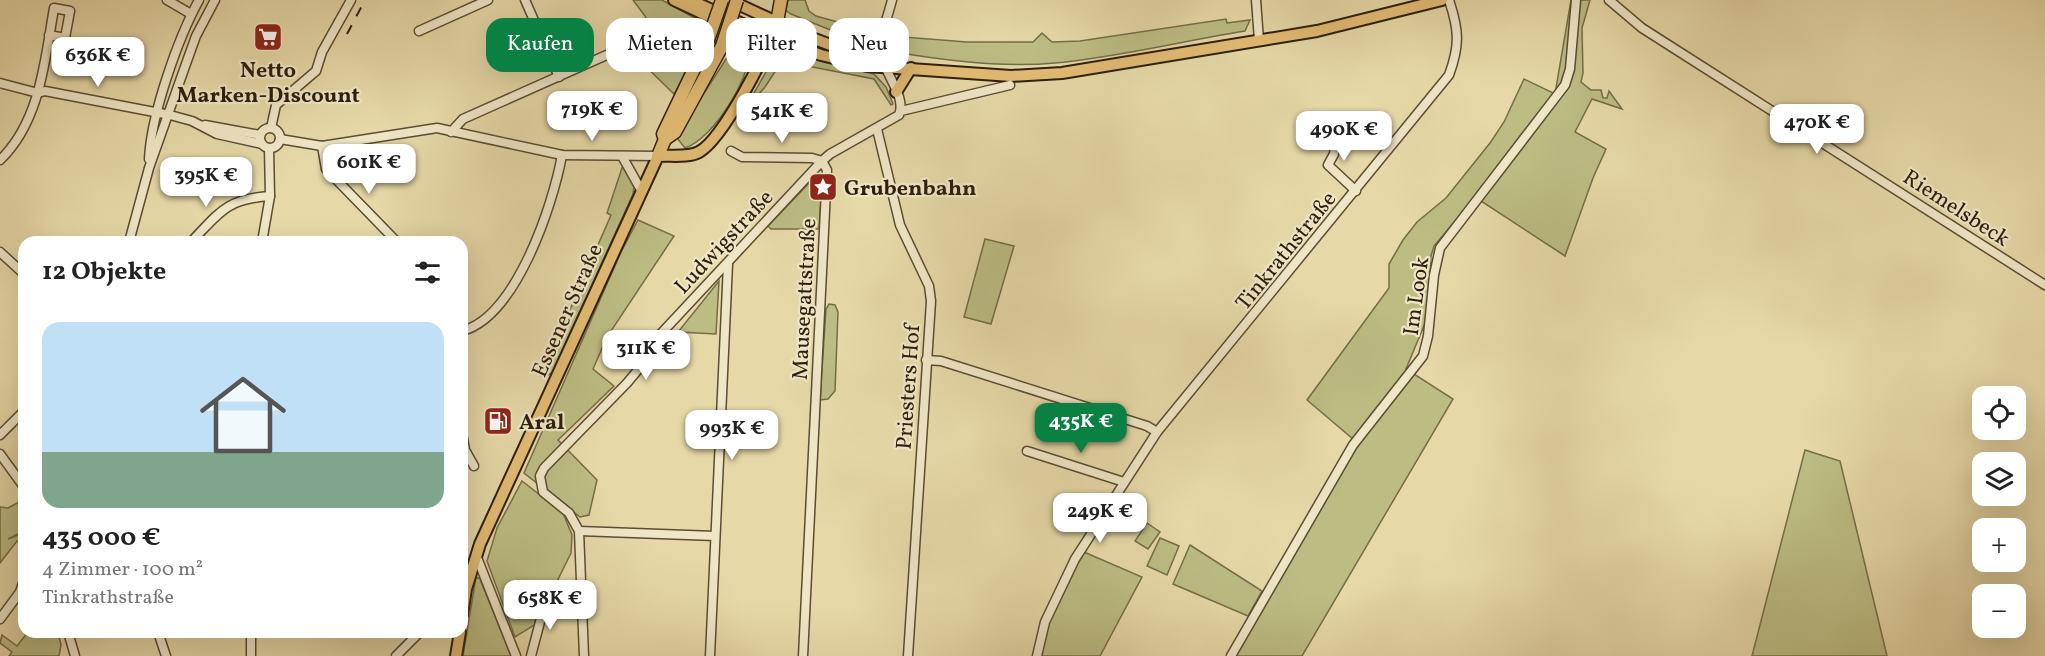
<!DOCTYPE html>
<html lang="de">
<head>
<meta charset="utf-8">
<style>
  :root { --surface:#fff; --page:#f2f2f2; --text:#222; --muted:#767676; --accent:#0b8043 }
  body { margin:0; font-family:Vollkorn,serif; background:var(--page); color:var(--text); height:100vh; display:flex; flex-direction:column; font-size:22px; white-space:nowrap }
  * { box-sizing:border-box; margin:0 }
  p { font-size:20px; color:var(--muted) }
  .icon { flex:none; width:33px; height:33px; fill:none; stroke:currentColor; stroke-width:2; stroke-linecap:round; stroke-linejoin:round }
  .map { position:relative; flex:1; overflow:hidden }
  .sheet { position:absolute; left:18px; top:236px; width:450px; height:402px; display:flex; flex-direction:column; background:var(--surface); border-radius:18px; box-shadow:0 6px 24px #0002 }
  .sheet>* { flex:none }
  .banner { position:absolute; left:486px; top:18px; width:570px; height:54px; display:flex; gap:12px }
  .fabs { position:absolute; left:1972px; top:386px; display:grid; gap:12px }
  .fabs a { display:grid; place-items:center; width:54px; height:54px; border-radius:12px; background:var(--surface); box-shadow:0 6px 24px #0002; font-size:30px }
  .price { position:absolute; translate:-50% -51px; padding:0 14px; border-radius:12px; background:#fff; color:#222; font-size:20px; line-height:39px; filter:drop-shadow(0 2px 3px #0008) }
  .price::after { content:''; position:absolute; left:50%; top:36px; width:18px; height:14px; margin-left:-9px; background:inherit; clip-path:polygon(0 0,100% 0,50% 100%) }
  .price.selected { background:var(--accent); color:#fff }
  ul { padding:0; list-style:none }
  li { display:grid; align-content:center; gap:12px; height:318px; padding:0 24px }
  li span { display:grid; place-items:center; height:186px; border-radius:18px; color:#555 }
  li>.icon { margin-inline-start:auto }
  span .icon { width:108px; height:108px; fill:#fffc; stroke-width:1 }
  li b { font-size:26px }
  h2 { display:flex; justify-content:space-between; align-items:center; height:72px; padding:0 24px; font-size:26px }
  .tag { padding:0 21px; border-radius:18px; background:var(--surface); box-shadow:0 6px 24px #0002; font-size:21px; line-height:54px }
  .tag.selected { background:var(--accent); color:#fff }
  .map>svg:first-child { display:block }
  .green { fill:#bcbc83; stroke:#746d48; stroke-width:1.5 }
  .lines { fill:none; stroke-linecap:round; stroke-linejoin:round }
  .minor-casing { stroke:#5b4c34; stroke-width:11 }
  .major-casing { stroke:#2d1e0d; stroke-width:14 }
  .highway-casing { stroke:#2d1e0d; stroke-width:15 }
  .minor { stroke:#efe6c6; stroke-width:8 }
  .major { stroke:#e3bc74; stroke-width:10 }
  .highway { stroke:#e3bc74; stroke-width:12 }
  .rail { stroke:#2d1e0d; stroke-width:2; stroke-dasharray:10 10; stroke-linecap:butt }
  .highway-bridge-casing { stroke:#2d1e0d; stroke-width:15; stroke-linecap:butt }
  .highway-bridge { stroke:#e3bc74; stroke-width:12 }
  .labels { text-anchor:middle; stroke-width:4.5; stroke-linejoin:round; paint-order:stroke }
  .poi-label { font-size:22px; font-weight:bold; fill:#2d1e0d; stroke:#efe6c6; text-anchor:start }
  .street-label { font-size:22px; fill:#2d1e0d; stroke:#efe6c6 }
</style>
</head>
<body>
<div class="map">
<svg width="2045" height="656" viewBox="0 0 2045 656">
  <rect width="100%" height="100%" fill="#e6d8a7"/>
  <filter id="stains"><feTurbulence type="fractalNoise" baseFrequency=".00333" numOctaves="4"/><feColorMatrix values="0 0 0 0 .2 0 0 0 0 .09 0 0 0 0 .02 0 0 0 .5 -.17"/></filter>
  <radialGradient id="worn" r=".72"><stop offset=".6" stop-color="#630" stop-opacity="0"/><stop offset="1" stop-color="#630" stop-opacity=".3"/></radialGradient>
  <g class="green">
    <path d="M633,0H662L704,23L694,61L674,94L630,51L655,39L645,16Z"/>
    <path d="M788,0H805L809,11L816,16L878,33L875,41L865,44L791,14L785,10Z"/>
    <path d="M1571,0H1590L1582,28L1583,73L1581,82L1591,90H1601L1603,98H1607L1609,91L1622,109L1592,99L1575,132L1606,149L1593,178L1565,256L1475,197L1434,246L1431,256L1428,316L1406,369L1453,399L1302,656H1231L1354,440L1307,400L1389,288V264L1403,240L1417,222L1446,198L1490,143L1504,122L1524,79L1555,94Z"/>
    <path d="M1226,19L1227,23L1250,20L1245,31C1182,41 1120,57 1055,63C1003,68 947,61 895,52L891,50V36L967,42H1033L1042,33L1052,42L1080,41Z"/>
    <path d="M736,36L745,48L749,47C753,76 713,139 685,148L676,137L730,53Z"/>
    <path d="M91,43L107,45L96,66L87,63Z"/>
    <path d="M786,51L874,74L886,87L893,104L891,105L874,79L782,61L765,87L743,112L774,58Z"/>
    <path d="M623,165L634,186L633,194L552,373L544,377L541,376L611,215L607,213Z"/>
    <path d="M813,179L822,183L819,229H771L768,226Z"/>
    <path d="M638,220L674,236L607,337L593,369L614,386L558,440L597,480L589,515L580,517L524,473L621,252Z"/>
    <path d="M985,239L1014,246L991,324L964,317Z"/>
    <path d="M719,281L716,334L678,332Z"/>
    <path d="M829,304L835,305L838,312L835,391L828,399L820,400L826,309Z"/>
    <path d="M1805,450L1840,461L1887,656H1752Z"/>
    <path d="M522,481L563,513L572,535L571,553L536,624L515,637L487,561L497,528Z"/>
    <path d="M23,500L24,531L8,539L24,533V545L17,541L0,563V507L8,508Z"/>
    <path d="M1147,523L1160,532L1148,549L1135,541Z"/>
    <path d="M1160,538L1179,546L1167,575L1147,566Z"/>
    <path d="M1190,545L1262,591L1248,616L1173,584Z"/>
    <path d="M1084,552L1142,577L1100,656H1041C1046,618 1066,586 1084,552Z"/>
    <path d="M476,577L480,579L511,656H463Z"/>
    <path d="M28,632H58L61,645L59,656H9L12,652L0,643L2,635L17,646Z"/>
  </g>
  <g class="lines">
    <g class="minor-casing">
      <g id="minor">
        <path d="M167,0L191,14"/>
        <path d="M525,0L559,77"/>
        <path d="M1256,0L1259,40"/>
        <path d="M1609,0L1642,28L2045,285"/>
        <path d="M419,31L488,0"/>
        <path d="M0,83L38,93L45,91L170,115L192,121L217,134L262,144"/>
        <path d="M901,111L1010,85"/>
        <path d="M205,125L260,135"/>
        <circle cx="270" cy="138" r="10"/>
        <path d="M271,128L276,105L316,71L322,52L351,0"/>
        <path d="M877,129L900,225L929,286L931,301L908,656"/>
        <path d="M451,132L463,119L656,33L671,36"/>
        <path d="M1337,133L1334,154L1328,165L1356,191"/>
        <path d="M280,139L322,146L437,128L562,155L658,156"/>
        <path d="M322,146L326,169L397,242"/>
        <path d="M731,151L742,157L812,158L822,161"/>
        <path d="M622,156L641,190"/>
        <path d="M149,159C151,115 178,38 199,0"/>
        <path d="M0,160C40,122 45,60 54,8L70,11L65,38L49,35"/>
        <path d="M129,242L149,168L187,61L196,36L215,0"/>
        <path d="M191,242C220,212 226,199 270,196"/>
        <path d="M262,242L270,196L269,148"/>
        <path d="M0,252L24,274"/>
        <path d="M462,331C516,317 553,205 562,155"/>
        <path d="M926,360L941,361L1147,426L1157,432"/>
        <path d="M462,433L465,450L474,466"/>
        <path d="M0,435L24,411"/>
        <path d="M1027,451L1124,482"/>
        <path d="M0,454L24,487"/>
        <path d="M579,531L715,536"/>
        <path d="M476,555L516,656"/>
        <path d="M0,619L20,592L24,580"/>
        <path d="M68,632L75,656"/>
        <path d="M158,632L166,656"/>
        <path d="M251,632V656"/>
        <path d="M396,656L420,632"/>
        <path d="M531,656L541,618L549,600"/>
        <path d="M584,656L579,531L569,513L543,492L540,476L544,468L627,383L642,365L656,339L822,161L830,154L899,115C907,95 882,72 881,52C880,35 888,16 892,0"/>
        <path d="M710,656L728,264"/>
        <path d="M803,656L827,170L822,161"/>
        <path d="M1037,656L1045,622L1075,559L1157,432L1449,75C1460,45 1459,30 1449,0"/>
        <path d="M1231,656L1353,445L1423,356L1428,336L1434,275L1440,248L1565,85L1570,69L1576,0"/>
      </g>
    </g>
    <g class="major-casing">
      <g id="major">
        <path d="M674,0L742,32L751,42L758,65"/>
        <path d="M690,0L773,38L821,55L867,66L1011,76L1062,73L1317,31L1442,0"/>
        <path d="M729,0L807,36L880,64"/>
        <path d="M896,92L911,68"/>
        <path d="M462,615L466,589L480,544L658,156C670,155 688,158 699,152C723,139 770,48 777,22"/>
        <path d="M456,656L460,632"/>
      </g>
    </g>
    <g class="highway-casing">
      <g id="highway">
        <path d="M777,22L781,0"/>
        <path d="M665,139L675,132L722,46"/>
        <path d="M658,156L665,139L663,134L708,40"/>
      </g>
    </g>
    <use href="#minor" class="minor"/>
    <use href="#major" class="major"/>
    <use href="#highway" class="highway"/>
    <path class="rail" d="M347,34L365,0"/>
    <g class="highway-bridge-casing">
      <g id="highway-bridge">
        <path d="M708,40L722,0"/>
        <path d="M722,46L737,0"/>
      </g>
    </g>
    <use href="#highway-bridge" class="highway-bridge"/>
  </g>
  <defs>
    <g id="supermarket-square" transform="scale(1.5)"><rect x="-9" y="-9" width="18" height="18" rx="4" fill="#8f2418" stroke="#efe6c6"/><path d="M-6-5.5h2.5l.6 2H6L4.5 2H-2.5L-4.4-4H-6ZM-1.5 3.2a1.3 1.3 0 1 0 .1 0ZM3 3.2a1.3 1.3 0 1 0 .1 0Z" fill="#fff"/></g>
    <g id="sight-square" transform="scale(1.5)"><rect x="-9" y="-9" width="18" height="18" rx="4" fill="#8f2418" stroke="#efe6c6"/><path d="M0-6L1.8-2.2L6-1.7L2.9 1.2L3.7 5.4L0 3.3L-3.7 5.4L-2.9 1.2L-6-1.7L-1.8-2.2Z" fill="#fff"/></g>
    <g id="fuel-square" transform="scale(1.5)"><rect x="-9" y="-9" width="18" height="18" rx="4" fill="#8f2418" stroke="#efe6c6"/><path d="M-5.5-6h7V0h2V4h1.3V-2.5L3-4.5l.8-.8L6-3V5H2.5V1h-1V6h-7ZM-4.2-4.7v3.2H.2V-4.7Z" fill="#fff"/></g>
  </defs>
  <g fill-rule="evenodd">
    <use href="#supermarket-square" x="268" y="37"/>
    <use href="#sight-square" x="823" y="187"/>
    <use href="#fuel-square" x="498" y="421"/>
  </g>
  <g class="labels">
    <g class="poi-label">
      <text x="268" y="77" text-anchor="middle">Netto<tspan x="268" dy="25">Marken-Discount</tspan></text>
      <text x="844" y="195">Grubenbahn</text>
      <text x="519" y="429">Aral</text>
    </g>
    <g class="street-label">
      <text transform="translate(1957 207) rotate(33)" y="8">Riemelsbeck</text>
      <text transform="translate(723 241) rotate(-47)" y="8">Ludwigstraße</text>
      <text transform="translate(1285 250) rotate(-51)" y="8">Tinkrathstraße</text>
      <text transform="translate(1415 296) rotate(-82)" y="8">Im Look</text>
      <text transform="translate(803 299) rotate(-87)" y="8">Mausegattstraße</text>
      <text transform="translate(566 310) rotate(-66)" y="8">Essener Straße</text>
      <text transform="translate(907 387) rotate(-86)" y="8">Priesters Hof</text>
    </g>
  </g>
  <rect width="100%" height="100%" filter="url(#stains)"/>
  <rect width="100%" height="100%" fill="url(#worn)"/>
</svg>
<div class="fabs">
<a><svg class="icon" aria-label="locate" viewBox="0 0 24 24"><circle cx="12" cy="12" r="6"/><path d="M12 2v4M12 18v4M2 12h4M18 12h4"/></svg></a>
<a><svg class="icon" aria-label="layers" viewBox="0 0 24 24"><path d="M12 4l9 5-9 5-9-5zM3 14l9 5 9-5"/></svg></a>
<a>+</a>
<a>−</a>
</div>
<b class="price" style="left:98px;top:88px">636K €</b>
<b class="price" style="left:592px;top:142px">719K €</b>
<b class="price" style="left:782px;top:144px">541K €</b>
<b class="price" style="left:1817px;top:155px">470K €</b>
<b class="price" style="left:1344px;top:162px">490K €</b>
<b class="price" style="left:369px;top:195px">601K €</b>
<b class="price" style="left:206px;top:208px">395K €</b>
<b class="price" style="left:646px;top:381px">311K €</b>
<b class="price selected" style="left:1081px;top:454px">435K €</b>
<b class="price" style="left:732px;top:461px">993K €</b>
<b class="price" style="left:1100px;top:544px">249K €</b>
<b class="price" style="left:550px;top:631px">658K €</b>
<div class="banner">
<a class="tag selected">Kaufen</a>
<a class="tag">Mieten</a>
<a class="tag">Filter</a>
<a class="tag">Neu</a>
</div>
<section class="sheet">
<h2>12 Objekte<svg class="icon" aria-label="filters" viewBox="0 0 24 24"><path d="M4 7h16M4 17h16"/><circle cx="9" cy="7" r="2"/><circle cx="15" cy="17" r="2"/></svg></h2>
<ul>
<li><span style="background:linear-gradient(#bfe0f5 70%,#7fa58c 0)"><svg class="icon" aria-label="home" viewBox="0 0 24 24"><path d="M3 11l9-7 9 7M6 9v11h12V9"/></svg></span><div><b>435 000 €</b><p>4 Zimmer · 100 m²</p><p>Tinkrathstraße</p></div></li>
</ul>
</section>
</div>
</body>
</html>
